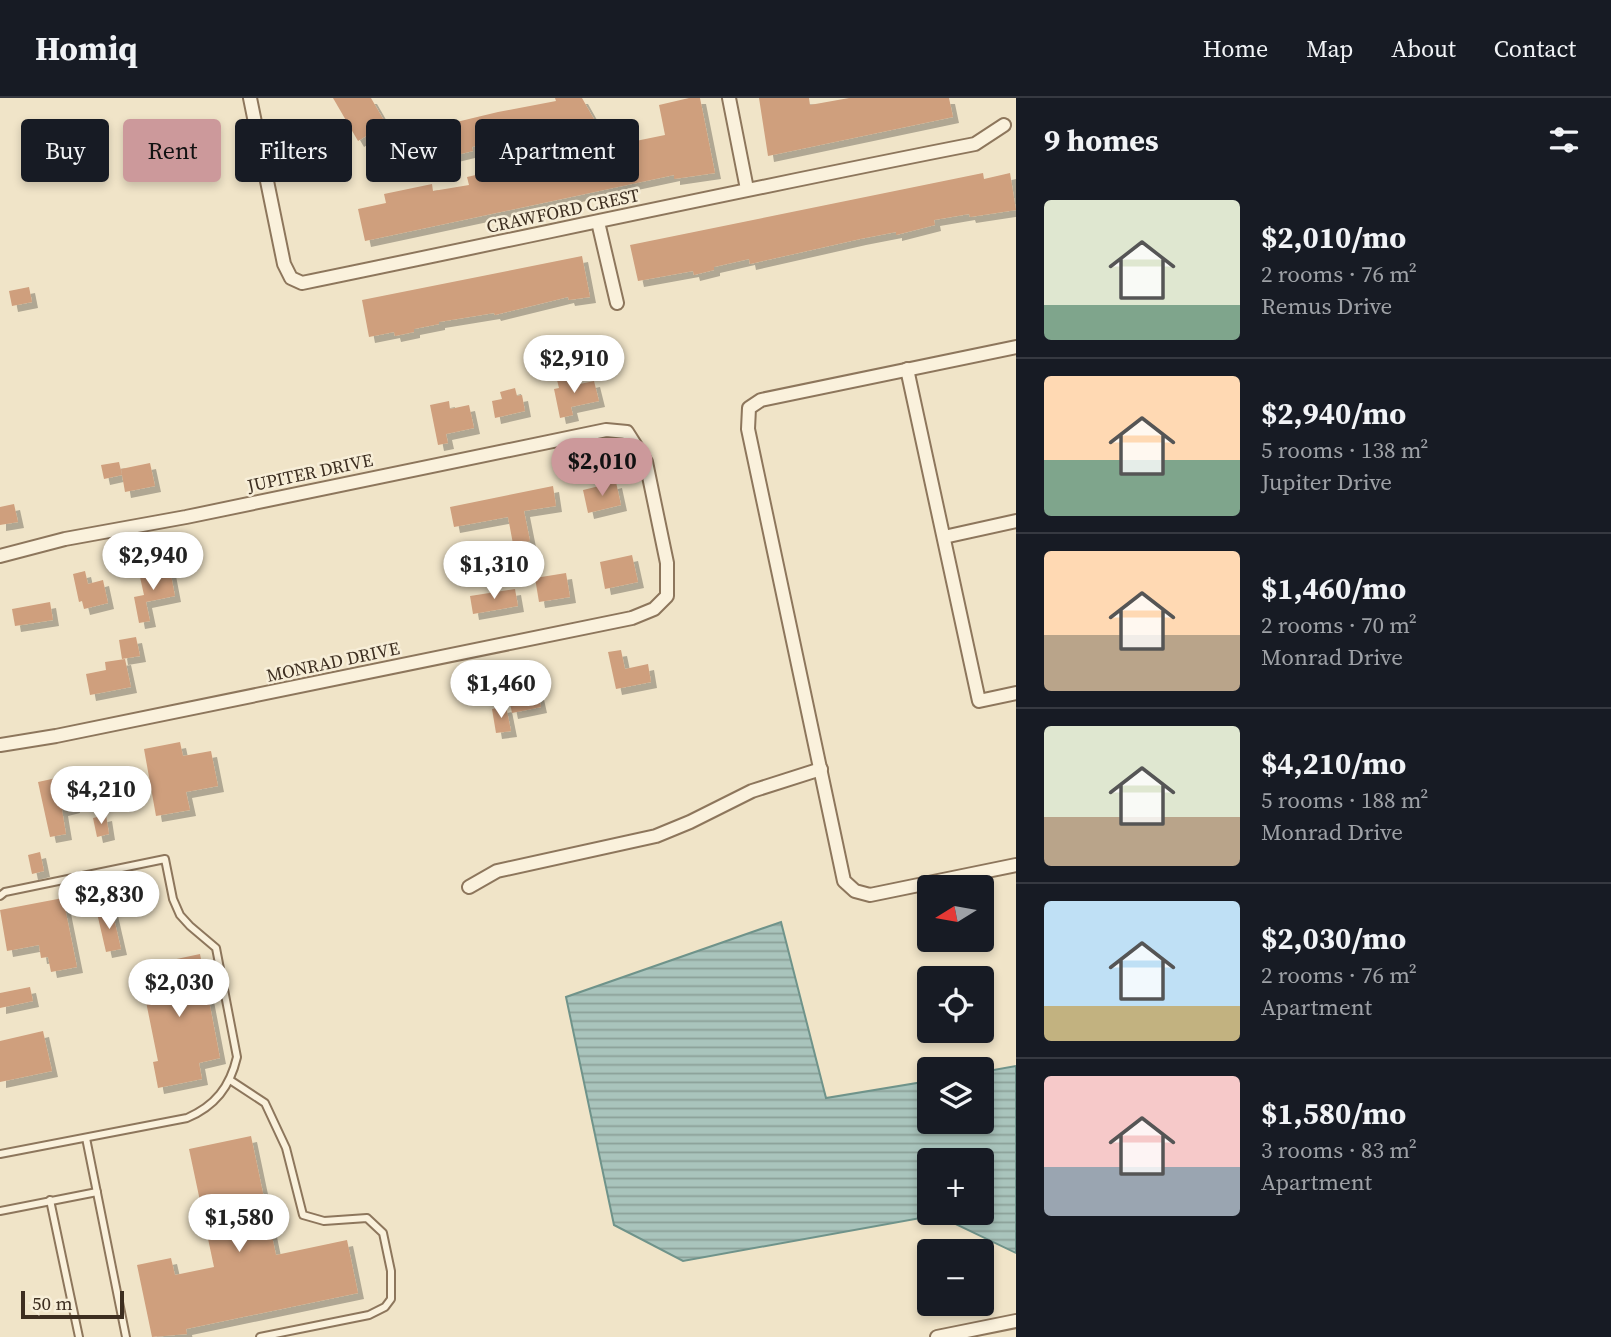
<!DOCTYPE html>
<html lang="en">
<head>
<meta charset="utf-8">
<style>
  :root { --surface:#171b24; --page:#242831; --text:#f1f3f6; --muted:#9ea1a6; --line:#363941; --accent:#cc999b }
  body { margin:0; font-family:"Source Serif 4",serif; background:var(--page); color:var(--text); height:100vh; display:flex; flex-direction:column; font-size:26px; white-space:nowrap }
  * { box-sizing:border-box; margin:0 }
  p { font-size:23px; color:var(--muted) }
  .icon { flex:none; width:38px; height:38px; fill:none; stroke:currentColor; stroke-width:2; stroke-linecap:round; stroke-linejoin:round }
  .map { position:relative; flex:1; overflow:hidden }
  .sheet { display:flex; flex-direction:column; background:var(--surface); width:595px }
  .sheet>* { flex:none }
  .guide { position:absolute; left:21px; top:21px; width:665px; height:63px; display:flex; gap:14px }
  .needle { width:46px; rotate:259deg }
  .tools { position:absolute; left:917px; top:777px; display:grid; gap:14px }
  .tools a { display:grid; place-items:center; width:77px; height:77px; border-radius:7px; background:var(--surface); box-shadow:0 4px 10px #0003; font-size:35px }
  .scale { position:absolute; left:21px; bottom:18px; width:103px; box-sizing:border-box; padding-left:7px; border:4px solid #3d2e20; border-top:0; font-size:19px; line-height:24px; white-space:nowrap; color:#3d2e20; -webkit-text-stroke:5px #f7eed8; paint-order:stroke }
  .price { position:absolute; translate:-50% -60px; padding:0 16px; border-radius:24px; background:#fff; color:#222; font-size:23px; line-height:46px; filter:drop-shadow(0 2px 4px #0008) }
  .price::after { content:''; position:absolute; left:50%; top:42px; width:21px; height:16px; margin-left:-10px; background:inherit; clip-path:polygon(0 0,100% 0,50% 100%) }
  .price.active { background:var(--accent); color:#111 }
  ul { padding:0; list-style:none }
  li { display:flex; align-items:center; gap:21px; height:175px; padding:0 28px }
  li+li { border-top:2px solid var(--line) }
  li span { display:grid; place-items:center; flex:none; width:196px; height:140px; border-radius:7px; color:#555 }
  li>.icon { margin-inline-start:auto }
  span .icon { width:84px; height:84px; fill:#fffc; stroke-width:1 }
  li b { font-size:30px }
  h2 { display:flex; justify-content:space-between; align-items:center; height:84px; padding:0 28px; font-size:30px }
  .chip { padding:0 24px; border-radius:7px; background:var(--surface); box-shadow:0 4px 10px #0003; font-size:24px; line-height:63px }
  .chip.active { background:var(--accent); color:#111 }
  header { display:flex; align-items:center; gap:42px; box-sizing:border-box; height:98px; padding:0 35px; background:var(--surface); border-bottom:2px solid var(--line) }
  header strong { font-size:33px }
  nav { display:flex; gap:38px; margin-inline-start:auto; font-size:24px }
  main { display:flex; flex:1; min-height:0 }
  .map>svg:first-child { display:block }
  .water { fill:url(#water-rules); stroke:#6f938a; stroke-width:2; fill-rule:evenodd }
  .building { fill:#cf9f7d; filter:url(#shadow) }
  .lines { fill:none; stroke-linecap:round; stroke-linejoin:round }
  .lane-casing { stroke:#8d765c; stroke-width:10 }
  .street-casing { stroke:#8d765c; stroke-width:16 }
  .lane { stroke:#faf1dc; stroke-width:6 }
  .street { stroke:#faf1dc; stroke-width:12 }
  .labels { text-anchor:middle; stroke-width:5; stroke-linejoin:round; paint-order:stroke }
  .street-label { font-size:18px; fill:#3d2e20; stroke:#f7eed8 }
</style>
</head>
<body>
<header>
<strong>Homiq</strong>
<nav><a>Home</a><a>Map</a><a>About</a><a>Contact</a></nav>
</header>
<main>
<div class="map">
<svg width="1016" height="1239" viewBox="0 0 1016 1239">
  <defs>
    <pattern id="water-rules" width="6" height="5" patternUnits="userSpaceOnUse" patternTransform="scale(1.75)"><rect width="6" height="5" fill="#a9c4bc"/><path d="M0 2.5h6" fill="none" stroke="#8ba098"/></pattern>
    <filter id="shadow"><feDropShadow dx="6" dy="6" stdDeviation="0" flood-color="#0004"/></filter>
  </defs>
  <rect width="100%" height="100%" fill="#f0e4c8"/>
  <path class="water" d="M781,824L826,1000L929,983V1024H982V974L1016,968V1155L937,1117L683,1163L614,1127L566,899ZM929,1062H982V1115H929Z"/>
  <g class="building">
    <path d="M333,0H371L386,26L358,43Z"/>
    <path d="M555,0H582L595,23L573,35L528,43V47L507,52L504,41L472,49L473,53L424,65L419,39L445,35L444,27L498,14L556,3Z"/>
    <path d="M689,0H700L715,75L674,81V77L365,143L358,111L386,105L384,96L432,86L433,93L469,87L467,79L514,68L516,76L553,69L552,64L578,59L577,55L665,37L659,7Z"/>
    <path d="M759,0H809L810,7L849,0H949L953,19L768,58Z"/>
    <path d="M389,31L409,37L400,69L380,63Z"/>
    <path d="M983,75L984,81L1010,75L1016,112L970,119L969,116L934,122L935,127L896,137V134L860,141L750,166L749,161L714,169V172L694,177L693,173L638,183L630,147Z"/>
    <path d="M582,158L590,199L569,202L568,199L495,217L494,215L439,224V226L414,231V234L395,238L394,234L369,239L362,202Z"/>
    <path d="M29,189L32,204L12,208L9,193Z"/>
    <path d="M573,278L575,287L594,283L599,303L571,309L573,317L560,320L554,291L559,290L557,282Z"/>
    <path d="M515,290L517,298L522,297L525,313L495,320L492,303L502,301L500,294Z"/>
    <path d="M449,303L450,311L469,307L474,330L446,336L448,345L438,347L430,307Z"/>
    <path d="M119,364L122,377L104,381L101,367Z"/>
    <path d="M150,365L155,388L125,394L121,371Z"/>
    <path d="M616,384L621,407L588,415L583,392Z"/>
    <path d="M553,388L556,408L524,413L530,443L513,446L508,419L454,429L450,409Z"/>
    <path d="M14,406L18,424L0,427V409Z"/>
    <path d="M632,457L638,484L605,491L600,464Z"/>
    <path d="M170,472L175,498L146,504L150,523L139,525L134,499L144,497L140,479Z"/>
    <path d="M85,473L88,486L103,482L108,505L84,511L82,503L79,504L73,476Z"/>
    <path d="M566,475L570,499L539,504L535,480Z"/>
    <path d="M515,491L518,508L473,516L470,498Z"/>
    <path d="M50,504L53,522L15,528L12,511Z"/>
    <path d="M136,539L140,558L122,561L119,542Z"/>
    <path d="M621,552L625,571L648,566L651,584L616,591L608,554Z"/>
    <path d="M125,561L131,589L90,597L86,576L106,572L105,564Z"/>
    <path d="M537,591L541,609L512,615L508,596Z"/>
    <path d="M506,608L511,633L496,635L492,611Z"/>
    <path d="M180,644L183,658L211,653L218,688L186,694L190,712L156,718L144,651Z"/>
    <path d="M84,674L88,694L72,697L74,709L62,712L66,736L50,739L38,684Z"/>
    <path d="M106,717L109,736L97,739L93,720Z"/>
    <path d="M40,754L44,773L32,776L28,757Z"/>
    <path d="M63,800L77,869L51,874L48,859L41,860L39,847L7,853L0,812Z"/>
    <path d="M112,812L121,851L106,854L97,815Z"/>
    <path d="M200,856L220,960L199,965L202,981L158,990L153,964L158,963L139,869Z"/>
    <path d="M30,889L33,903L0,910V895Z"/>
    <path d="M43,933L52,973L0,984V943Z"/>
    <path d="M251,1038L276,1157L347,1142L358,1195L186,1231L187,1236L152,1239L137,1167L171,1160L175,1177L214,1169L189,1051Z"/>
  </g>
  <g class="lines">
    <g class="lane-casing">
      <g id="lane">
        <path d="M0,798L5,794L165,761L173,801L180,817L190,828L216,850L237,959C230,989 215,1008 187,1020L0,1056"/>
        <path d="M230,982L265,1005L286,1050L303,1117L324,1123L367,1120L383,1135L391,1173V1201L385,1209L369,1217L260,1239"/>
        <path d="M86,1040L126,1239"/>
        <path d="M50,1102L79,1239"/>
        <path d="M0,1113L97,1094"/>
      </g>
    </g>
    <g class="street-casing">
      <g id="street">
        <path d="M250,0L284,166L291,180L302,185C526,139 750,90 975,46L1004,27"/>
        <path d="M729,0L747,91"/>
        <path d="M598,124L617,205"/>
        <path d="M1016,249L761,302L749,310L748,331L844,783L855,793L870,797L1016,767"/>
        <path d="M907,271L979,603L1016,595"/>
        <path d="M944,439L1016,423"/>
        <path d="M0,458L65,441L186,419L606,332L627,334L646,364L667,465V498L654,511L632,520L56,638L0,647"/>
        <path d="M469,789L497,773L656,738L690,724L752,693L821,671"/>
        <path d="M937,1239L1016,1223"/>
      </g>
    </g>
    <use href="#lane" class="lane"/>
    <use href="#street" class="street"/>
  </g>
  <g class="labels">
    <g class="street-label">
      <text transform="translate(563 113) rotate(-12)" y="6">CRAWFORD CREST</text>
      <text transform="translate(310 375) rotate(-12)" y="6">JUPITER DRIVE</text>
      <text transform="translate(333 564) rotate(-12)" y="6">MONRAD DRIVE</text>
    </g>
  </g>
</svg>
<div class="tools">
<a><svg class="needle" viewBox="-14 -14 28 28"><path d="M0-13l5 13h-10z" fill="#e53935"/><path d="M0 13l5-13h-10z" fill="#9ea1a6"/></svg></a>
<a><svg class="icon" aria-label="locate" viewBox="0 0 24 24"><circle cx="12" cy="12" r="6"/><path d="M12 2v4M12 18v4M2 12h4M18 12h4"/></svg></a>
<a><svg class="icon" aria-label="layers" viewBox="0 0 24 24"><path d="M12 4l9 5-9 5-9-5zM3 14l9 5 9-5"/></svg></a>
<a>+</a>
<a>−</a>
</div>
<div class="scale">50 m</div>
<b class="price" style="left:574px;top:297px">$2,910</b>
<b class="price active" style="left:602px;top:400px">$2,010</b>
<b class="price" style="left:153px;top:494px">$2,940</b>
<b class="price" style="left:494px;top:503px">$1,310</b>
<b class="price" style="left:501px;top:622px">$1,460</b>
<b class="price" style="left:101px;top:728px">$4,210</b>
<b class="price" style="left:109px;top:833px">$2,830</b>
<b class="price" style="left:179px;top:921px">$2,030</b>
<b class="price" style="left:239px;top:1156px">$1,580</b>
<div class="guide">
<a class="chip">Buy</a>
<a class="chip active">Rent</a>
<a class="chip">Filters</a>
<a class="chip">New</a>
<a class="chip">Apartment</a>
</div>
</div>
<section class="sheet">
<h2>9 homes<svg class="icon" aria-label="filters" viewBox="0 0 24 24"><path d="M4 7h16M4 17h16"/><circle cx="9" cy="7" r="2"/><circle cx="15" cy="17" r="2"/></svg></h2>
<ul>
<li><span style="background:linear-gradient(#dfe7d0 75%,#7fa58c 0)"><svg class="icon" aria-label="home" viewBox="0 0 24 24"><path d="M3 11l9-7 9 7M6 9v11h12V9"/></svg></span><div><b>$2,010/mo</b><p>2 rooms · 76 m²</p><p>Remus Drive</p></div></li>
<li><span style="background:linear-gradient(#ffd9b3 60%,#7fa58c 0)"><svg class="icon" aria-label="home" viewBox="0 0 24 24"><path d="M3 11l9-7 9 7M6 9v11h12V9"/></svg></span><div><b>$2,940/mo</b><p>5 rooms · 138 m²</p><p>Jupiter Drive</p></div></li>
<li><span style="background:linear-gradient(#ffd9b3 60%,#b9a48a 0)"><svg class="icon" aria-label="home" viewBox="0 0 24 24"><path d="M3 11l9-7 9 7M6 9v11h12V9"/></svg></span><div><b>$1,460/mo</b><p>2 rooms · 70 m²</p><p>Monrad Drive</p></div></li>
<li><span style="background:linear-gradient(#dfe7d0 65%,#b9a48a 0)"><svg class="icon" aria-label="home" viewBox="0 0 24 24"><path d="M3 11l9-7 9 7M6 9v11h12V9"/></svg></span><div><b>$4,210/mo</b><p>5 rooms · 188 m²</p><p>Monrad Drive</p></div></li>
<li><span style="background:linear-gradient(#bfe0f5 75%,#c2b280 0)"><svg class="icon" aria-label="home" viewBox="0 0 24 24"><path d="M3 11l9-7 9 7M6 9v11h12V9"/></svg></span><div><b>$2,030/mo</b><p>2 rooms · 76 m²</p><p>Apartment</p></div></li>
<li><span style="background:linear-gradient(#f6c9c9 65%,#9aa5b1 0)"><svg class="icon" aria-label="home" viewBox="0 0 24 24"><path d="M3 11l9-7 9 7M6 9v11h12V9"/></svg></span><div><b>$1,580/mo</b><p>3 rooms · 83 m²</p><p>Apartment</p></div></li>
</ul>
</section>
</main>
</body>
</html>
